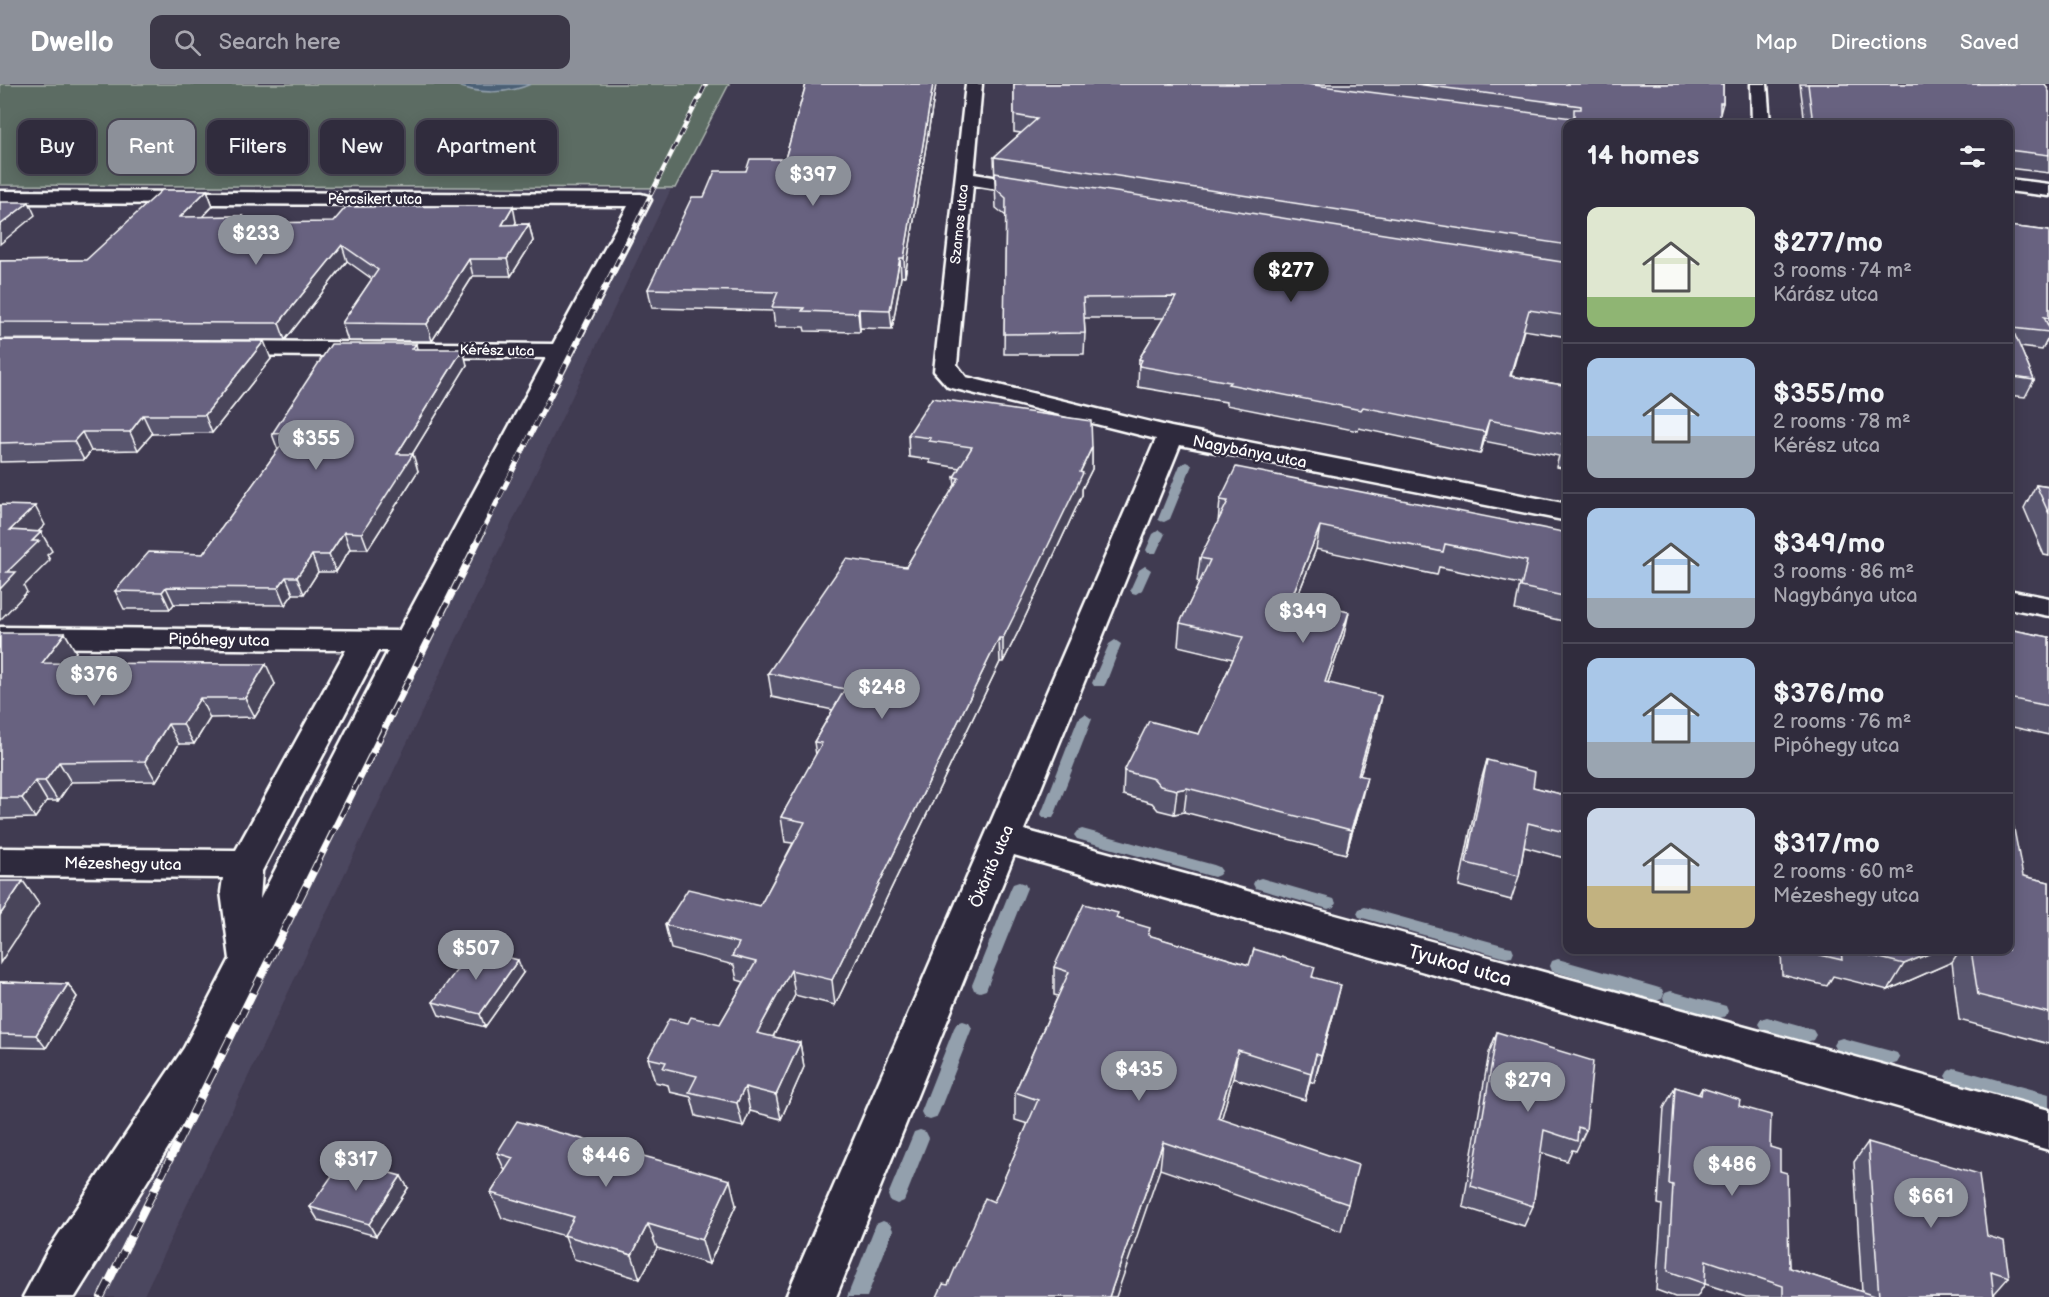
<!DOCTYPE html>
<html lang="en">
<head>
<meta charset="utf-8">
<style>
  :root { --surface:#302c3d; --page:#3c3848; --text:#f1f3f6; --muted:#a8a7b0; --line:#4b4857; --accent:#8c9099 }
  body { margin:0; font-family:"Balsamiq Sans",sans-serif; background:var(--page); color:var(--text); height:100vh; display:flex; flex-direction:column; font-size:22px; white-space:nowrap }
  * { box-sizing:border-box; margin:0 }
  p { font-size:20px; color:var(--muted) }
  .icon { flex:none; width:33px; height:33px; fill:none; stroke:currentColor; stroke-width:2; stroke-linecap:round; stroke-linejoin:round }
  .map { position:relative; flex:1; overflow:hidden }
  .sheet { position:absolute; left:1563px; top:36px; width:450px; height:834px; display:flex; flex-direction:column; background:var(--surface); border-radius:12px; box-shadow:0 3px 15px #0003,0 0 0 2px var(--line) }
  .sheet>* { flex:none }
  .top-card { position:absolute; left:18px; top:36px; width:570px; height:54px; display:flex; gap:12px }
  .price { position:absolute; translate:-50% -51px; padding:0 14px; border-radius:21px; background:var(--accent); color:#fff; font-size:20px; line-height:39px; filter:drop-shadow(0 2px 3px #0008) }
  .price::after { content:''; position:absolute; left:50%; top:36px; width:18px; height:14px; margin-left:-9px; background:inherit; clip-path:polygon(0 0,100% 0,50% 100%) }
  .price.active { background:#222; color:#fff }
  ul { padding:0; list-style:none }
  li { display:flex; align-items:center; gap:18px; height:150px; padding:0 24px }
  li+li { border-top:2px solid var(--line) }
  li span { display:grid; place-items:center; flex:none; width:168px; height:120px; border-radius:12px; color:#555 }
  li>.icon { margin-inline-start:auto }
  span .icon { width:72px; height:72px; fill:#fffc; stroke-width:1 }
  li b { font-size:26px }
  h2 { display:flex; justify-content:space-between; align-items:center; height:72px; padding:0 24px; font-size:26px }
  .chip { padding:0 21px; border-radius:12px; background:var(--surface); box-shadow:0 3px 15px #0003,0 0 0 2px var(--line); font-size:21px; line-height:54px }
  .chip.active { background:var(--accent); color:#fff }
  header { display:flex; align-items:center; gap:36px; box-sizing:border-box; height:84px; padding:0 30px; background:var(--accent); color:#fff }
  header strong { font-size:28px }
  nav { display:flex; gap:33px; margin-inline-start:auto; font-size:21px }
  .search { width:420px; height:54px; background:var(--page); display:flex; align-items:center; gap:15px; box-sizing:border-box; padding:0 21px; border-radius:12px; color:var(--muted); font-size:22px }
  .map>svg:first-child { display:block }
  .built { fill:#4c475f }
  .green { fill:#5c6c63; stroke:#aeb6b1; stroke-width:1.5 }
  .water { fill:#4b6176; stroke:#93a0ad; stroke-width:1.5 }
  .lines { fill:none; stroke-linecap:round; stroke-linejoin:round }
  .stream { fill:#93a0ad; fill-rule:evenodd }
  .minor-casing { stroke:#fff; stroke-width:5 }
  .minor { fill:#2f2a3d; fill-rule:evenodd }
  .rail-far3-casing { stroke:#fff; stroke-width:4.5 }
  .rail-far2-casing { stroke:#fff; stroke-width:5 }
  .rail-far1-casing { stroke:#fff; stroke-width:7 }
  .rail-casing { stroke:#fff; stroke-width:8 }
  .rail-far3 { stroke:#2f2a3d; stroke-width:3; stroke-dasharray:8; stroke-linecap:butt }
  .rail-far2 { stroke:#2f2a3d; stroke-width:4; stroke-dasharray:10; stroke-linecap:butt }
  .rail-far1 { stroke:#2f2a3d; stroke-width:4.5; stroke-dasharray:14; stroke-linecap:butt }
  .rail { stroke:#2f2a3d; stroke-width:6; stroke-dasharray:17; stroke-linecap:butt }
  .wall { fill:#59546e; stroke:#fff; stroke-width:1.5 }
  .shaded-wall { fill:#48455a; stroke:#fff; stroke-width:1.5 }
  .building { fill:#676280; stroke:#fff; stroke-width:1.5 }
  .labels { text-anchor:middle; stroke-width:5; stroke-linejoin:round; paint-order:stroke }
  .far-street-label { font-size:14px; fill:#fff; stroke:#2f2a3d }
  .street-label { font-size:16px; fill:#fff; stroke:#2f2a3d }
  .near-street-label { font-size:20px; fill:#fff; stroke:#2f2a3d }
</style>
</head>
<body>
<header>
<strong>Dwello</strong>
<div class="search"><svg class="icon" aria-label="search" viewBox="0 0 24 24"><circle cx="10" cy="10" r="6"/><path d="M15 15l6 6"/></svg>Search here</div>
<nav><a>Map</a><a>Directions</a><a>Saved</a></nav>
</header>
<div class="map">
<svg width="2049" height="1213" viewBox="0 0 2049 1213">
  <rect width="100%" height="100%" fill="#403b51"/>
  <filter id="ink" filterUnits="userSpaceOnUse"><feTurbulence type="fractalNoise" baseFrequency=".0167" numOctaves="2"/><feDisplacementMap in="SourceGraphic" scale="12" xChannelSelector="R" yChannelSelector="G"/><feConvolveMatrix kernelMatrix="1 2 1 2 8 2 1 2 1" color-interpolation-filters="sRGB"/></filter>
  <g filter="url(#ink)">
    <path class="built" d="M639,103H672L143,1213H62Z"/>
    <path class="green" d="M0,0H729L675,104L0,101Z"/>
    <path class="water" d="M454,0H531C508,10 477,11 454,0Z"/>
    <g class="lines">
      <g class="stream">
        <path d="M1186,378L1192,381L1170,435L1164,438L1160,437L1158,435L1180,381Z"/>
        <path d="M1159,446L1165,450L1156,469H1148L1146,466L1153,450Z"/>
        <path d="M1145,482L1151,486L1142,506L1136,510L1132,509L1130,506L1139,486Z"/>
        <path d="M1115,556L1121,560L1106,599L1104,602H1094L1092,599L1109,560Z"/>
        <path d="M1085,630L1092,635L1055,730L1053,734H1043L1041,730L1078,635Z"/>
        <path d="M1082,745L1214,781L1219,783L1222,787L1219,791L1214,793L1077,755L1074,751L1077,747Z"/>
        <path d="M1261,794L1334,815L1336,819L1334,823L1328,825L1255,804L1253,800L1255,796Z"/>
        <path d="M1019,798L1025,800L1027,804L988,901L986,906L980,908L974,906L972,901L1011,804L1013,800Z"/>
        <path d="M1365,823L1506,862L1512,863L1514,868L1512,873L1506,874L1359,833L1357,829L1359,825Z"/>
        <path d="M1558,875L1656,903L1662,905L1664,910L1662,915L1656,917L1552,887L1550,882L1552,877Z"/>
        <path d="M1671,907L1726,922L1728,927L1726,932L1720,934L1665,919L1663,914L1665,909Z"/>
        <path d="M1767,933L1813,946L1816,951L1813,956L1807,958L1761,945L1758,940L1761,935Z"/>
        <path d="M963,937L969,939L972,944L939,1028L936,1034L930,1036L924,1034L921,1028L954,944L957,939Z"/>
        <path d="M1842,954L1891,967L1897,969L1900,974L1897,979L1891,981L1836,966L1833,961L1836,956Z"/>
        <path d="M1954,984L2049,1010V1026L1948,997L1945,992L1948,987Z"/>
        <path d="M920,1046L926,1048L929,1054L904,1117L897,1120L890,1117L888,1111L914,1048Z"/>
        <path d="M883,1137L890,1140L893,1146L867,1213H847L876,1140Z"/>
      </g>
      <g class="minor-casing">
        <g id="minor">
          <path d="M966,0H982L974,90L1038,100L1045,102L1048,106L1045,110L1038,112L973,101L957,281L966,293L1171,343L1568,420V437L1180,361L1024,746L2049,1026V1066L1014,771L836,1213H786L1156,355L948,303L934,287Z"/>
          <path d="M1751,0H1767L1770,40H1752Z"/>
          <path d="M2008,95L2049,100V112L2008,107Z"/>
          <path d="M0,107L641,110L648,112L651,116L425,557L214,990L75,1213H23L48,1166L184,964L230,875L221,808L223,794L0,792V764L236,766L346,566L0,563V543L399,547L546,274L221,271L213,269L209,264L213,259L221,257L553,260L628,122L0,119ZM378,567H388L260,815L262,787Z"/>
          <path d="M2008,506L2049,514V532L2008,524Z"/>
        </g>
      </g>
      <use href="#minor" class="minor"/>
      <g class="rail-far3-casing">
        <path id="rail-far3" d="M608,196L706,0"/>
      </g>
      <g class="rail-far2-casing">
        <path id="rail-far2" d="M481,450L609,194"/>
      </g>
      <g class="rail-far1-casing">
        <path id="rail-far1" d="M316,782L482,449"/>
      </g>
      <g class="rail-casing">
        <path id="rail" d="M101,1213L317,780"/>
      </g>
      <use href="#rail-far3" class="rail-far3"/>
      <use href="#rail-far2" class="rail-far2"/>
      <use href="#rail-far1" class="rail-far1"/>
      <use href="#rail" class="rail"/>
    </g>
    <g class="wall">
      <path d="M806,0H936L905,192L901,193L892,245L860,244V248L805,247L804,243H775L773,227L652,224L648,205L704,113L746,87L785,75Z"/>
      <path d="M1014,0H1723V19L1720,30L1568,40V253L1524,246L1511,292L1568,302V385L1556,383L1559,372L1484,357L1480,370L1359,344L1358,347L1226,321V318L1138,303L1139,275L1164,234H1084L1085,249L1084,270H1004L1006,132L996,124L994,73L1021,49L1014,48Z"/>
      <path d="M1800,0H2045L2049,8V89L2008,84V40H1805Z"/>
      <path d="M207,106L213,122L203,133L242,132L244,139L516,138L515,140H529L533,157L511,192H473L432,257H348L342,239L372,195L347,177L285,256L0,255V177L86,176Z"/>
      <path d="M2008,142L2049,147V252L2042,266L2020,263L2034,296L2025,313L2008,311Z"/>
      <path d="M0,256L271,275L212,349L152,350L138,366L91,367L84,376L0,378Z"/>
      <path d="M416,260L417,265L467,281L412,370L418,387L368,465H350L336,488H318L304,510H293L285,521L174,520L170,525H124L115,507L203,470L278,366L272,350Z"/>
      <path d="M908,351L1092,363V385L1082,405V411L1019,546L1003,578H1000L835,921L795,911L773,953L800,959L804,983L781,1035L750,1027L743,1043L696,1032L691,1013L670,1008L668,1001L655,998L648,974L688,939L720,940L744,898L737,896L734,881L671,865L665,841L760,822L793,759L785,758L781,733L816,671L814,658L833,626L772,613L768,589L906,483L955,402L954,393L960,384L930,379V376L909,373Z"/>
      <path d="M2036,401L2049,403V472L2044,471L2024,424Z"/>
      <path d="M1220,416L1568,449V521L1563,537L1515,526L1520,500L1439,483L1437,491L1316,465L1296,516L1344,551L1328,598L1376,636L1360,691L1361,717L1346,770L1184,728L1174,730L1158,726L1152,719L1123,711L1124,687L1199,650L1233,575L1178,562L1180,539L1200,498L1197,497L1200,474L1218,439Z"/>
      <path d="M2008,545L2049,553V651L2008,642Z"/>
      <path d="M0,549L76,568L68,579L275,600L255,633L210,634L194,660H179L156,697L71,698L58,717H47L35,734L0,735Z"/>
      <path d="M1487,676L1533,703L1568,712V775L1524,763L1519,792L1511,816L1459,802L1480,700Z"/>
      <path d="M2023,792L2049,798V960L1959,936L1952,878L1888,906L1833,892L1827,902L1782,891L1781,866H2008Z"/>
      <path d="M1118,834L1150,852L1249,881L1313,893L1334,928L1314,999L1310,997L1305,1016L1233,994L1221,1035L1348,1120L1341,1147L1160,1085L948,1201L994,1118L1028,1040L1015,1036V1008L1058,912L1054,911V883Z"/>
      <path d="M523,889L485,943L439,931L433,918Z"/>
      <path d="M0,898L68,900L77,913L46,964L0,963Z"/>
      <path d="M1497,948L1586,1046L1576,1067L1572,1066L1567,1077L1540,1068L1533,1122L1524,1142L1463,1123L1489,969Z"/>
      <path d="M1675,1003L1698,1011L1702,1004L1739,1022L1770,1063L1780,1087L1789,1184L1862,1208L1854,1078L1868,1058L1987,1152L2009,1193L1994,1210V1213H1746L1705,1200L1697,1213H1675L1656,1206L1662,1121L1658,1120L1664,1024Z"/>
      <path d="M497,1069L736,1121L709,1180L657,1164L640,1195L574,1175L565,1152L502,1134L491,1109L505,1087Z"/>
      <path d="M408,1104L376,1152L318,1136L310,1123Z"/>
    </g>
    <g class="shaded-wall">
      <path d="M933,0H936L905,192L904,174Z"/>
      <path d="M207,106L213,122L186,149L180,133Z"/>
      <path d="M29,118L35,131L0,160V141Z"/>
      <path d="M513,122L516,138L506,157L502,141Z"/>
      <path d="M242,132L248,149L235,139Z"/>
      <path d="M529,140L533,157L511,192L507,175Z"/>
      <path d="M342,161L347,177L285,256L279,239Z"/>
      <path d="M900,174L901,193L892,245L890,226Z"/>
      <path d="M469,175L473,192L432,257L427,240Z"/>
      <path d="M859,225L860,244V248L858,229Z"/>
      <path d="M264,257L271,275L212,349L205,331Z"/>
      <path d="M463,265L467,281L408,377L413,370L418,387L368,465L362,449L397,370Z"/>
      <path d="M143,331L152,350L138,366L130,348Z"/>
      <path d="M1489,336L1484,357L1480,370L1485,348Z"/>
      <path d="M82,348L91,367L84,376L74,357Z"/>
      <path d="M1092,363V385L1082,405V411L1019,546L1003,578V554Z"/>
      <path d="M35,422L45,441L20,465L10,446Z"/>
      <path d="M1320,442L1316,465L1287,539L1291,515Z"/>
      <path d="M41,448L52,467L47,471L50,476L24,502L27,508L0,536V505L7,488L32,457Z"/>
      <path d="M344,448L350,465L336,488L329,471Z"/>
      <path d="M312,471L318,488L304,510L297,493Z"/>
      <path d="M286,493L293,510L285,521L278,504Z"/>
      <path d="M166,503L174,520L170,525L162,508Z"/>
      <path d="M1349,528L1344,551L1320,622L1325,598Z"/>
      <path d="M65,549L76,568L54,599L42,579Z"/>
      <path d="M999,554L1000,578L835,921L832,896Z"/>
      <path d="M266,580L275,600L255,633L245,614Z"/>
      <path d="M1381,612L1376,636L1353,715L1358,691Z"/>
      <path d="M200,614L210,634L194,660L183,640Z"/>
      <path d="M168,640L179,660L156,697L145,677Z"/>
      <path d="M59,678L71,698L58,717L45,697Z"/>
      <path d="M1367,693L1361,717L1346,770L1351,746Z"/>
      <path d="M35,697L47,717L35,734L22,714Z"/>
      <path d="M1187,704L1184,728L1174,730L1177,706Z"/>
      <path d="M23,797L39,820L0,879V831Z"/>
      <path d="M1938,866H1960L1952,878L1888,906L1904,880Z"/>
      <path d="M518,876L523,889L485,943L480,930Z"/>
      <path d="M791,886L795,911L762,973L757,949Z"/>
      <path d="M68,900L77,913L46,964L36,951Z"/>
      <path d="M1341,901L1334,928L1314,999L1321,972Z"/>
      <path d="M800,959L804,983L781,1035L776,1011Z"/>
      <path d="M1238,966L1233,994L1214,1061L1218,1034Z"/>
      <path d="M1316,970L1310,997L1305,1016L1311,989Z"/>
      <path d="M745,1003L750,1027L743,1043L737,1019Z"/>
      <path d="M1163,1058L1160,1085L1116,1213H1109Z"/>
      <path d="M401,1092L408,1104L376,1152L369,1140Z"/>
      <path d="M730,1096L736,1121L709,1180L702,1156Z"/>
      <path d="M648,1140L657,1164L640,1195L632,1171Z"/>
    </g>
    <g class="building">
      <path d="M806,0H933L904,174H900L890,226L859,225L858,229L802,227L804,224L772,223L778,208L648,205L692,113H704L715,87H746L750,75H785Z"/>
      <path d="M1014,0H1306L1572,34L1574,32V25H1581V22L1416,0H1723V19H1720V40H1568V161L994,73L1037,35L1014,31Z"/>
      <path d="M1808,0H2045L2049,8V71L2008,66V40H1813Z"/>
      <path d="M995,89L1568,179V232L1529,226L1510,292L1568,302V362L1562,361L1567,351L1489,336L1485,348L1363,323L1361,326L1228,300L1230,298L1139,282L1142,276L1139,275L1176,213L1083,214L1085,249L1004,250L1006,114L996,105Z"/>
      <path d="M162,106H207L180,133L242,132L235,139L333,138L346,123L501,122H513L502,141L529,140L507,175H469L427,240L342,239L378,186L342,161L279,239L0,238V177L86,176Z"/>
      <path d="M0,118H29L0,141Z"/>
      <path d="M2008,142L2049,147V234L2044,233L2049,244V248L2012,244L2034,296L2008,292Z"/>
      <path d="M0,256L264,257L205,331H143L130,348H82L74,357L0,359Z"/>
      <path d="M331,260H416L412,265H463L397,370H413L362,449L344,448L329,471H312L297,493H286L278,504L166,503L162,508L115,507L149,468L203,470L290,349L272,350Z"/>
      <path d="M932,314L1091,337L1092,363L1080,388L1083,389L1019,522L1003,554H999L832,896L791,886L757,949L800,959L776,1011L745,1003L737,1019L689,1008L697,992L663,984L666,978L648,974L669,935L688,939L691,933L720,940L756,878L732,872L739,859L665,841L688,805L760,822L805,738L781,733L822,659L814,658L845,605L768,589L846,475L906,483L959,394L954,393L972,363L929,357L931,354L908,351Z"/>
      <path d="M1236,383L1568,449V513L1521,503L1527,477L1445,460L1443,468L1320,442L1291,515L1349,528L1325,598L1381,612L1358,691L1367,693L1351,746L1187,704L1177,706L1160,702L1154,695L1124,687L1149,637L1199,650L1243,553L1180,539L1210,476L1200,474L1228,417L1220,416Z"/>
      <path d="M2036,401L2049,403V430Z"/>
      <path d="M0,421L35,422L10,446L41,448L32,457H39L7,488H16L0,505Z"/>
      <path d="M2008,545L2049,553V622L2008,614Z"/>
      <path d="M0,549H65L42,579L266,580L245,614H200L183,640H168L145,677L59,678L45,697H35L22,714H0Z"/>
      <path d="M1487,676L1535,688L1533,703L1568,712V749L1528,739L1519,792L1466,779Z"/>
      <path d="M2008,714L2023,792L2049,798V929L1978,911L1971,866H2008Z"/>
      <path d="M0,797H23L0,831Z"/>
      <path d="M1084,820L1118,829L1116,834L1150,844L1148,851L1249,881L1254,865L1315,883L1312,893L1341,901L1321,972L1316,970L1311,989L1238,966L1218,1034L1358,1081L1348,1120L1163,1058L1109,1213H937L943,1200L948,1201L985,1114L994,1118L1038,1016L1015,1008L1069,888L1054,883Z"/>
      <path d="M473,864L518,876L480,930L433,918Z"/>
      <path d="M1799,866H1841L1842,876Z"/>
      <path d="M1848,866H1938L1904,880Z"/>
      <path d="M0,898L68,900L36,951L0,950Z"/>
      <path d="M1497,948L1593,977L1586,1046L1578,1043L1577,1057L1544,1046L1533,1122L1471,1102Z"/>
      <path d="M1675,1003L1701,1011L1702,1004L1740,1016L1739,1022L1771,1031L1770,1063L1780,1066V1087L1787,1089L1789,1184L1878,1213H1783V1202L1706,1176L1705,1200L1668,1187L1673,1101L1669,1100Z"/>
      <path d="M517,1037L730,1096L702,1156L648,1140L632,1171L564,1151L574,1133L491,1109L513,1074L497,1069Z"/>
      <path d="M1868,1058L1979,1090L1987,1152L2004,1157L2009,1193L1991,1187L1994,1213H1879Z"/>
      <path d="M343,1076L401,1092L369,1140L310,1123Z"/>
    </g>
  </g>
  <g class="labels">
    <g class="far-street-label">
      <text x="375" y="120">Pércsikert utca</text>
      <text transform="translate(959 140) rotate(-84)" y="5">Szamos utca</text>
      <text transform="translate(497 266) rotate(1)" y="5">Kérész utca</text>
    </g>
    <g class="street-label">
      <text transform="translate(1250 367) rotate(11)" y="6">Nagybánya utca</text>
      <text transform="translate(219 555) rotate(1)" y="6">Pipóhegy utca</text>
      <text transform="translate(123 779) rotate(1)" y="6">Mézeshegy utca</text>
      <text transform="translate(991 782) rotate(-67)" y="6">Ököritó utca</text>
    </g>
    <g class="near-street-label">
      <text transform="translate(1460 881) rotate(16)" y="7">Tyukod utca</text>
    </g>
  </g>
</svg>
<b class="price" style="left:813px;top:123px">$397</b>
<b class="price" style="left:256px;top:182px">$233</b>
<b class="price active" style="left:1291px;top:219px">$277</b>
<b class="price" style="left:316px;top:387px">$355</b>
<b class="price" style="left:1303px;top:560px">$349</b>
<b class="price" style="left:94px;top:623px">$376</b>
<b class="price" style="left:882px;top:636px">$248</b>
<b class="price" style="left:476px;top:897px">$507</b>
<b class="price" style="left:1139px;top:1018px">$435</b>
<b class="price" style="left:1528px;top:1029px">$279</b>
<b class="price" style="left:606px;top:1104px">$446</b>
<b class="price" style="left:356px;top:1108px">$317</b>
<b class="price" style="left:1732px;top:1113px">$486</b>
<b class="price" style="left:1931px;top:1145px">$661</b>
<div class="top-card">
<a class="chip">Buy</a>
<a class="chip active">Rent</a>
<a class="chip">Filters</a>
<a class="chip">New</a>
<a class="chip">Apartment</a>
</div>
<section class="sheet">
<h2>14 homes<svg class="icon" aria-label="filters" viewBox="0 0 24 24"><path d="M4 7h16M4 17h16"/><circle cx="9" cy="7" r="2"/><circle cx="15" cy="17" r="2"/></svg></h2>
<ul>
<li><span style="background:linear-gradient(#dfe7d0 75%,#8fb573 0)"><svg class="icon" aria-label="home" viewBox="0 0 24 24"><path d="M3 11l9-7 9 7M6 9v11h12V9"/></svg></span><div><b>$277/mo</b><p>3 rooms · 74 m²</p><p>Kárász utca</p></div></li>
<li><span style="background:linear-gradient(#a9c7e8 65%,#9aa5b1 0)"><svg class="icon" aria-label="home" viewBox="0 0 24 24"><path d="M3 11l9-7 9 7M6 9v11h12V9"/></svg></span><div><b>$355/mo</b><p>2 rooms · 78 m²</p><p>Kérész utca</p></div></li>
<li><span style="background:linear-gradient(#a9c7e8 75%,#9aa5b1 0)"><svg class="icon" aria-label="home" viewBox="0 0 24 24"><path d="M3 11l9-7 9 7M6 9v11h12V9"/></svg></span><div><b>$349/mo</b><p>3 rooms · 86 m²</p><p>Nagybánya utca</p></div></li>
<li><span style="background:linear-gradient(#a9c7e8 70%,#9aa5b1 0)"><svg class="icon" aria-label="home" viewBox="0 0 24 24"><path d="M3 11l9-7 9 7M6 9v11h12V9"/></svg></span><div><b>$376/mo</b><p>2 rooms · 76 m²</p><p>Pipóhegy utca</p></div></li>
<li><span style="background:linear-gradient(#c9d6e8 65%,#c2b280 0)"><svg class="icon" aria-label="home" viewBox="0 0 24 24"><path d="M3 11l9-7 9 7M6 9v11h12V9"/></svg></span><div><b>$317/mo</b><p>2 rooms · 60 m²</p><p>Mézeshegy utca</p></div></li>
</ul>
</section>
</div>
</body>
</html>
